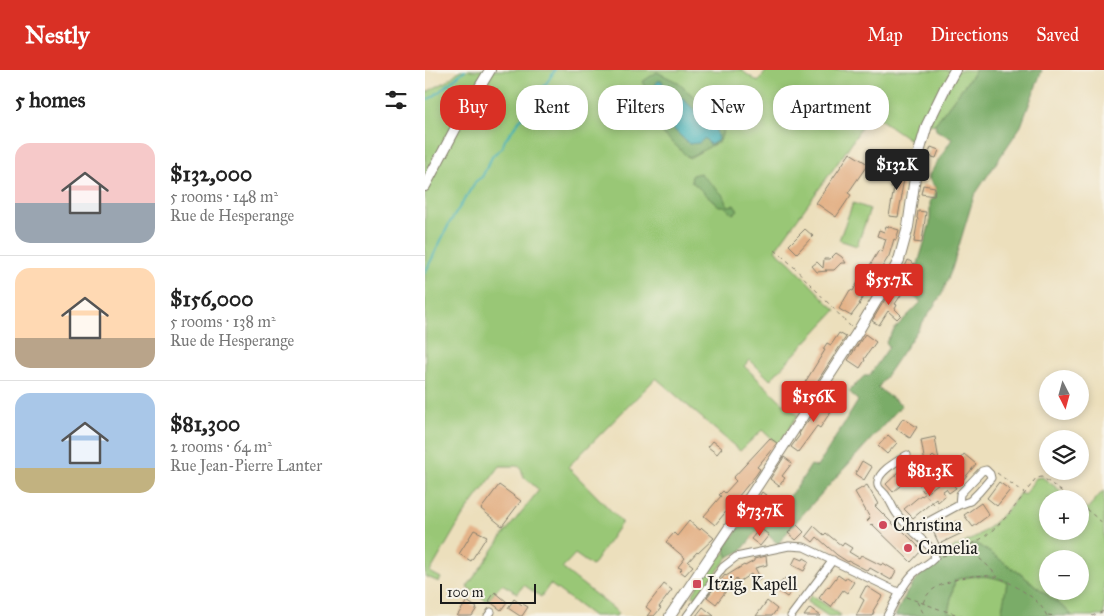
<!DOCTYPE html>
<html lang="en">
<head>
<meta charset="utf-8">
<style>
  :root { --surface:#fff; --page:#f2f2f2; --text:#222; --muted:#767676; --line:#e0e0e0; --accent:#d93025 }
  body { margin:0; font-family:"IM FELL Great Primer",serif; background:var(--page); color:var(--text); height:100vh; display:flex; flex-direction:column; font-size:19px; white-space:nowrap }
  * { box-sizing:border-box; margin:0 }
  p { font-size:16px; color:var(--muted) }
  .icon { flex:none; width:28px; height:28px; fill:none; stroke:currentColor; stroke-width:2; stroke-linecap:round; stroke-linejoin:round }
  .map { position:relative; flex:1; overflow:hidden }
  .drawer { display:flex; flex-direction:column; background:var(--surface); width:425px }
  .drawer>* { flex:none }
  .banner { position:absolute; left:15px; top:15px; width:475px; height:45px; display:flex; gap:10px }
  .needle { width:32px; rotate:174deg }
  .buttons { position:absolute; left:614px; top:300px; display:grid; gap:10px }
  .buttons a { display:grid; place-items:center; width:50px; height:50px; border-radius:50%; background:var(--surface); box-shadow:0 2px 8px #0003; font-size:25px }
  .scale { position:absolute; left:15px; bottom:12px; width:96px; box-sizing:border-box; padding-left:5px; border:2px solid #1c1c1c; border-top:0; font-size:14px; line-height:18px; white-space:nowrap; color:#1c1c1c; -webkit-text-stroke:4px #f7f3e8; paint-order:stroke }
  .price { position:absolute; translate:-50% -42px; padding:0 11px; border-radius:5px; background:var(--accent); color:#fff; font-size:16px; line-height:32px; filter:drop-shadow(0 1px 2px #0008) }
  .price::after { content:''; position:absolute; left:50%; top:30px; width:15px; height:11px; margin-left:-8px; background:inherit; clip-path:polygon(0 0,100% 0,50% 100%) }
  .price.current { background:#222; color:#fff }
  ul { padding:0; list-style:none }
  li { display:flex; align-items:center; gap:15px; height:125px; padding:0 15px }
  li+li { border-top:1px solid var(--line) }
  li span { display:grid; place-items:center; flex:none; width:140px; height:100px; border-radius:15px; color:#555 }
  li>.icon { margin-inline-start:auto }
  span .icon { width:60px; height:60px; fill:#fffc; stroke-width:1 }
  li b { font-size:21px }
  h2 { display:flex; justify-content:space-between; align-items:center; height:60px; padding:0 15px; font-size:21px }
  .pill { padding:0 18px; border-radius:20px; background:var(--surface); box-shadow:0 2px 8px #0003; font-size:18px; line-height:45px }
  .pill.current { background:var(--accent); color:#fff }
  header { display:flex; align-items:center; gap:30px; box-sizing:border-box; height:70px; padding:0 25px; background:var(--accent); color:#fff }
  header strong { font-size:24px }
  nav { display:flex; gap:28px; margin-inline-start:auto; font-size:18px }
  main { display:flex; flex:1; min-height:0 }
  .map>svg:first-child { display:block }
  .green { fill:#99c776; stroke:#5a7249; fill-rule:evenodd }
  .forest { fill:#7aac67; stroke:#4b6442; fill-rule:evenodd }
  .water { fill:#3eafb6; stroke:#2d6669 }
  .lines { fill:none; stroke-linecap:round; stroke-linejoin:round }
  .stream { stroke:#3eafb6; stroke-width:2 }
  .building { fill:#e4b389 }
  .street-casing { stroke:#847e6c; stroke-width:9 }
  .secondary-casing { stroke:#847e6c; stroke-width:12 }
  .path { stroke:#847e6c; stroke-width:1; stroke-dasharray:4 4; stroke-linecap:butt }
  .street { stroke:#fff; stroke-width:7 }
  .secondary { stroke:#fff; stroke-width:10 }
  .poi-dot { fill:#d1495b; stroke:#f7f3e8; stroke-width:2 }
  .labels { text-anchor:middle; stroke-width:4; stroke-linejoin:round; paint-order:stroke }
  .poi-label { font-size:18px; fill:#1c1c1c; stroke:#f7f3e8; text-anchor:start }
</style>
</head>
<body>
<header>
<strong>Nestly</strong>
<nav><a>Map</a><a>Directions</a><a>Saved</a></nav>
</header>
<main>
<section class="drawer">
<h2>5 homes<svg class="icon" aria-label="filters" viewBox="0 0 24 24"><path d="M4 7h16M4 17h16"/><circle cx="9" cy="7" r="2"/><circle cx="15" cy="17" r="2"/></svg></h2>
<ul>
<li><span style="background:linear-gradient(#f6c9c9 60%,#9aa5b1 0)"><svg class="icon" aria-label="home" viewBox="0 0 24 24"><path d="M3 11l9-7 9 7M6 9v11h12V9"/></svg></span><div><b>$132,000</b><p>5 rooms · 148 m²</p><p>Rue de Hesperange</p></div></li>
<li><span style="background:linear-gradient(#ffd9b3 70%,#b9a48a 0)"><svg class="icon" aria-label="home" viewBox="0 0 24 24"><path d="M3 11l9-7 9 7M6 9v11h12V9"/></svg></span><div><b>$156,000</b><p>5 rooms · 138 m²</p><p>Rue de Hesperange</p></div></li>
<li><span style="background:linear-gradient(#a9c7e8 75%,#c2b280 0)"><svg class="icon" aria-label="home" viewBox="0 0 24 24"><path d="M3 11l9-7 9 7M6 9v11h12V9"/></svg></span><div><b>$81,300</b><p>2 rooms · 64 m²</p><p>Rue Jean-Pierre Lanter</p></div></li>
</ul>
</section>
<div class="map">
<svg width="679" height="546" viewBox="0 0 679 546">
  <rect width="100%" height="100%" fill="#f7f3e8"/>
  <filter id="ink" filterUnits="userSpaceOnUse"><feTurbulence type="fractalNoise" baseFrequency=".02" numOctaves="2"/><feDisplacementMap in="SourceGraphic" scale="10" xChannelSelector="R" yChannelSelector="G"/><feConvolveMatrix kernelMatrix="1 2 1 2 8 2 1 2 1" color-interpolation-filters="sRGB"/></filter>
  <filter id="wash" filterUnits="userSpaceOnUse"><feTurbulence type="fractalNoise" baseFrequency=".0096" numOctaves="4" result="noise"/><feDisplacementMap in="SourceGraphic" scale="20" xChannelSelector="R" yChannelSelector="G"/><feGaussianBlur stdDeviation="1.12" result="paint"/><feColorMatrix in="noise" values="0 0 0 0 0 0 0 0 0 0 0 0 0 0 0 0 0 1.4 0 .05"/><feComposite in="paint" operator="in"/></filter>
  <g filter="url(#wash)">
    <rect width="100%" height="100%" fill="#ecdfbc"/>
    <g class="green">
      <path d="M35,0H316L333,12L342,0H551L510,54L502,55L491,74L446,43L419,84L350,180L366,194L403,233L411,240L345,310L325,290L319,296L356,331L373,345L353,375L337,360L315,381L231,308L143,397L197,452L167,496L150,484L137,498L194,543L191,546H168L125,514L116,527L99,515L92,523L77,514L62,531L42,517L79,464L114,420L99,407L95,396H75L37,447L5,502L16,508L14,512L0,506V23L22,11Z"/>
      <path d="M428,133L445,139L432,176L414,170Z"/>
      <path d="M491,390C497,394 508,397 511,402L494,416C493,405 495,401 488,393Z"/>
      <path d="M617,407L647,429H622V461H655V434L662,439L679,420V546H647L644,542L593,502L551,473L523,485L518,482C527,478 538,474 547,469C566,458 583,441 595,423L599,425L611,408ZM622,489H655V521H622Z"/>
      <path d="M301,482L303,487L273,527L267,526L288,491Z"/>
      <path d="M564,506L574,508L583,512L576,546H537L523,542L530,509L539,507Z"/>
      <path d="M386,525L416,545L415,546H403L382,532Z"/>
    </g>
    <g class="forest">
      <path d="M551,0H617L596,56L549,126L527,199L517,224L453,318L477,335L369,454L353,474L335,458L316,481L303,487L299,478L328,439L342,450L372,417L386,395L392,397L433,331L424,321L439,306H444L464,277L461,272L471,257L496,232L486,224L485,221L505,153V130L510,128V117L504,109V105L527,69L511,60L510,54Z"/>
      <path d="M232,2L252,12L300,54L295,71L264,88L217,44L212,31L221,18L217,12ZM234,45L283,53L290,56L285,75L280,67L264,74Z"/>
      <path d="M275,103L299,126L303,136L309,135L313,140L308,144L299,136H294L266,111L267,105Z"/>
      <path d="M551,473L593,502L644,542L647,546H576L582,512C567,505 547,504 530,510L523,542L537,546H470C475,536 480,524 487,515C502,494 528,484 551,473Z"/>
    </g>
    <g class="water">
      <path d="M233,11H237L241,23L235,28L233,27C229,21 228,17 233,11Z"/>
      <path d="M255,26L283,53L290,56L293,70L285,75L280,68L274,73L264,74L234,45Z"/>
    </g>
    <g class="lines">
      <g class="stream">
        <path d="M0,31L9,26L40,0"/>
        <path d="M0,203L24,154L51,111L57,107L68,85L77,78L80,70L112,27L114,22L123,11L130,0"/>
      </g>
    </g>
    <g id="blocks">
      <g class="building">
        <path d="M506,77L514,80L511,88L503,86Z"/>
        <path d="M425,83L443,94L423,123L426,125L411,147L391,133Z"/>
        <path d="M470,97L481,99L476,125H477L473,147L464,146L469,118H466Z"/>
        <path d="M498,115L510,117L509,126L496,124Z"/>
        <path d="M493,141L501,142L497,173L489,172L493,149L492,148Z"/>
        <path d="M461,156L474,160L471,170L469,169L464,186L449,210L450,211L446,218L445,217L442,222L441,221L434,234H435L426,246L414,239L425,220L428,221L442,196L444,197L454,180L457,182L461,169L452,166L454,160L459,162Z"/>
        <path d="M380,159L388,166L372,183L364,175Z"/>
        <path d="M411,183L417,187L421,193H416L409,200H400L402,201L392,202L387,196L392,192L398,198L399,189H405Z"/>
        <path d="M483,190L491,195L483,210L476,205Z"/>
        <path d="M468,216L478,222L470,234L472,235L470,239L476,245L472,249L463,241L454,255L447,251Z"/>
        <path d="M414,263L421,267L373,341L365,336L367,333L363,329L367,324L371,327L400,280L398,279L402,273L406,275Z"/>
        <path d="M440,264L451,272L439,289L440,290L435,298L423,290Z"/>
        <path d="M401,323L408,327L400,338L406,341L395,358L392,356L373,382L366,377L375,365L374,364L379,356L396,334L394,333Z"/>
        <path d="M478,348L492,357L485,368L471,359Z"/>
        <path d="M463,365L472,373L462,384L453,376Z"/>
        <path d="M510,367L514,391L508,386L506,388L509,391L500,393L496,370Z"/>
        <path d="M345,368L352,373L332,397L335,399L331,405L290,455L279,446L296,426L294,425L298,421L300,423L311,411L308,408Z"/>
        <path d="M288,371L297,378L292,384L283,377Z"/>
        <path d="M539,384L551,394L538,410L526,401Z"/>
        <path d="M359,387L367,393L357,406L360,408L354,416L345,409Z"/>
        <path d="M437,391L447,397L439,410L430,404Z"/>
        <path d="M475,401L483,409L468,422L461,414Z"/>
        <path d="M522,407L531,418L524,423L521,419L518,421L520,426L513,432L511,429L488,448L479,439L496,425L497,426Z"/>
        <path d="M574,412L585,420L572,436L562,428Z"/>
        <path d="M74,415L96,431L77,456L56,439Z"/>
        <path d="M442,415L453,434L450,436L470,456L471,454L497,480L486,492L447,454L446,455L442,451L445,448L430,422Z"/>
        <path d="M337,422L342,426L334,437L329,434Z"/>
        <path d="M556,433L564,445L548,457L539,445Z"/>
        <path d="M264,451L275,460L277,458L289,468L273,483L272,482L263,492L268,496L260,505L255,501L257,499L253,497L260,488L241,472L249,463L252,466Z"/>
        <path d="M532,451L537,463L514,474L508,461Z"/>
        <path d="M371,454L379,462L371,470L363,463Z"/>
        <path d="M389,456L399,465L401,463L417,476L419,473L427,478L424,482L434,488L436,485L456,495L458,493L471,501L466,510L445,498L443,501L424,491L423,492L412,485L392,467L388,472L381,466Z"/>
        <path d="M335,458L344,465L335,476L326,469Z"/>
        <path d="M49,460L62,466L46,491L34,484Z"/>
        <path d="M341,486L342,495L330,498L336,509L331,512L326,504L315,511H313L311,508L291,534L282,527L300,505L301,506L319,495L320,496L329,491V489Z"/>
        <path d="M371,487L378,490L379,488L384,491L379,501L367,495Z"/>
        <path d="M413,505L420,510L422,507L429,512L422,523L418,520L406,537L394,528L403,516L404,517Z"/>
        <path d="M360,508L371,516L362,527L350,519Z"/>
        <path d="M239,514L247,520L234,537L236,538L229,546H222L226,541L221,537Z"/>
        <path d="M441,516L457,526L448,541L449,542L447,546H431L439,530L435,527Z"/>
        <path d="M70,522L82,532L76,540L64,531Z"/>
        <path d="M89,529L97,535L98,534L103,537L97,546H95L83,538Z"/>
        <path d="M42,531L52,538L47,546H32Z"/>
        <path d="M342,531L352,539L347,546H331Z"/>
        <path d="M278,537L289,546H271Z"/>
        <path d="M385,538L396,546H379Z"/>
      </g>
    </g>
  </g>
  <g filter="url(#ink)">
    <use href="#blocks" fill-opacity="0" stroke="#847e6c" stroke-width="1"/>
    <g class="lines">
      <g class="street-casing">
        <g id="street">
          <path d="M490,463L497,455L534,435L545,431L554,422L566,408L565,404L561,400L557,401L535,424L534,435"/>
          <path d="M63,546L66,542"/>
          <path d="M262,546L298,497L311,487L364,476L379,477L475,523"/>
          <path d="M366,546L408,490"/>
          <path d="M462,546C470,532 477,515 488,504C495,497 505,494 510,487L508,480C496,468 482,457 472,444C468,439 466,432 462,427C459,421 451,419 453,411C455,400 473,391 482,385"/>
        </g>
      </g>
      <g class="secondary-casing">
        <g id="secondary">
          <path d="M0,116L36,48L65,0"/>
          <path d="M245,546L323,430L432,263L466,206L474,190L483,157L493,86L502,55L521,16L530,0"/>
        </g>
      </g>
      <g class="path">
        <path d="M350,180L366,194L426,257"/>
        <path d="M486,390C489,394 494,399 494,404C494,408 493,412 495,416C498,423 508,434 514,438"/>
        <path d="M572,403L599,423"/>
        <path d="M655,434L679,454"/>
        <path d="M546,475L553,487L564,497L573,507"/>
        <path d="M517,486C525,485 532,481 539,478C572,464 591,436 611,408L617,407L647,429"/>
        <path d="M481,527L514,539L537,546"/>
        <path d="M492,532L500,546"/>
        <path d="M498,533C502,521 512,516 524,512C539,506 558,503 574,508C581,510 588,515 595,519C608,528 615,532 622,546"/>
        <path d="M623,545L630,546"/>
        <path d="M667,546L679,541"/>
      </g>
      <use href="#street" class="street"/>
      <use href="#secondary" class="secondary"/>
    </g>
  </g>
  <g class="poi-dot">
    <circle cx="458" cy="455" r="5"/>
    <circle cx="483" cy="478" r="5"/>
    <rect x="267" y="509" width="10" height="10" rx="2.5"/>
  </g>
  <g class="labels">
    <g class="poi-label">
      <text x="468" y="461">Christina</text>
      <text x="493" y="484">Camelia</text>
      <text x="282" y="520">Itzig, Kapell</text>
    </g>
  </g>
</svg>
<div class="buttons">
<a><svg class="needle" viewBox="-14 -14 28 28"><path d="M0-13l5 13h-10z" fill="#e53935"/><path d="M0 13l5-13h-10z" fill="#767676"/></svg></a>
<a><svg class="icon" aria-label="layers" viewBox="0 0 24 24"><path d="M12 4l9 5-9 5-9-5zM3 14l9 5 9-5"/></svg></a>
<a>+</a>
<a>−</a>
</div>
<div class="scale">100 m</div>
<b class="price current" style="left:472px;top:121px">$132K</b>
<b class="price" style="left:464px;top:236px">$55.7K</b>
<b class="price" style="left:389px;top:353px">$156K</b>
<b class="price" style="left:505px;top:427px">$81.3K</b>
<b class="price" style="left:335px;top:467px">$73.7K</b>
<div class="banner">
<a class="pill current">Buy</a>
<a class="pill">Rent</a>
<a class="pill">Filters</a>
<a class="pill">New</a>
<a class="pill">Apartment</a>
</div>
</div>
</main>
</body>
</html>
